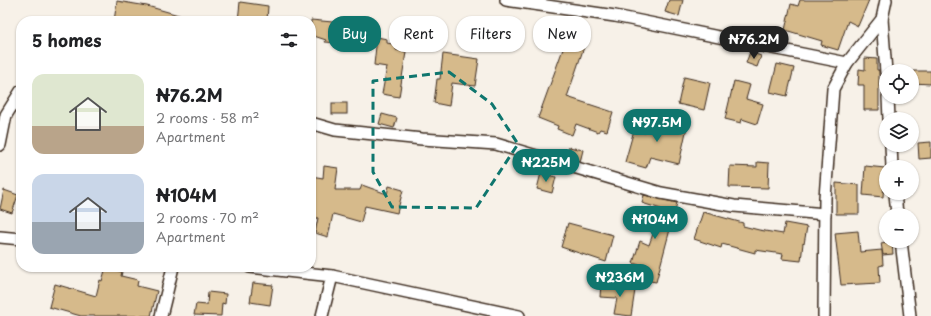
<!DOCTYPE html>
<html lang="en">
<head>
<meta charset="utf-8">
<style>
  :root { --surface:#fff; --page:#f2f2f2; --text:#202124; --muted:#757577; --accent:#0f766e }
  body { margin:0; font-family:"Playpen Sans",sans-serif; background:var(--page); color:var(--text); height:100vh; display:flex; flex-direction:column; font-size:15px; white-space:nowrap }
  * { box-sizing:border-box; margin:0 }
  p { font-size:13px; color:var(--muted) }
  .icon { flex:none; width:22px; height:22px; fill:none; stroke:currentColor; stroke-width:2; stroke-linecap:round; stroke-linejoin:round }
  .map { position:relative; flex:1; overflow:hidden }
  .drawer { position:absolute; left:16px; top:16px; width:300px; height:256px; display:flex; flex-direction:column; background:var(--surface); border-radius:16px; box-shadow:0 1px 3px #0004 }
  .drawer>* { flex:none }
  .guide { position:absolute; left:328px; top:16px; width:380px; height:36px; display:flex; gap:8px }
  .fabs { position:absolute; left:879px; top:64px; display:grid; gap:8px }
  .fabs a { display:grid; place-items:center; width:40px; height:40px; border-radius:50%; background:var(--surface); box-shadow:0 1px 3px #0004; font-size:20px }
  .price { position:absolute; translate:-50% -34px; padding:0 9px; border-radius:14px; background:var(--accent); color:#fff; font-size:13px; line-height:26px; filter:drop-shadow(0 1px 2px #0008) }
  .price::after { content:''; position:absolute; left:50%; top:24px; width:12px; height:9px; margin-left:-6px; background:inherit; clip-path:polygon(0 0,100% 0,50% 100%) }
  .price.selected { background:#222; color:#fff }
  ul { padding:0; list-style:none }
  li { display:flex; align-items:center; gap:12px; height:100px; padding:0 16px }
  li span { display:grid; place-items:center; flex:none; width:112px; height:80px; border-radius:12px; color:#555 }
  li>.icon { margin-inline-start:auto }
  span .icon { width:48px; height:48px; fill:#fffc; stroke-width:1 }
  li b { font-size:17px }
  h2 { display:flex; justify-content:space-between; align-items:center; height:48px; padding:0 16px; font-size:17px }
  .pill { padding:0 14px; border-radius:16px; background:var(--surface); box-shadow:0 1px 3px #0004; font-size:14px; line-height:36px }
  .pill.selected { background:var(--accent); color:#fff }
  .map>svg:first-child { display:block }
  .building { fill:#d6ba8b; stroke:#3b2a1e }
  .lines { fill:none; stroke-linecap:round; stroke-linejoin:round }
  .minor-casing { stroke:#3b2a1e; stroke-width:14 }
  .minor { stroke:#fff; stroke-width:11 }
  .marked { fill:none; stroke:#0f766e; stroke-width:3; stroke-dasharray:8 5; stroke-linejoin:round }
</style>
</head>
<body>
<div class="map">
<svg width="931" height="316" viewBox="0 0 931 316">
  <rect width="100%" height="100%" fill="#f7f1e8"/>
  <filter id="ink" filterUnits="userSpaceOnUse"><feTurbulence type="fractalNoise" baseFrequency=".025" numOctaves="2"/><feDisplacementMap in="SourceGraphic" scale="8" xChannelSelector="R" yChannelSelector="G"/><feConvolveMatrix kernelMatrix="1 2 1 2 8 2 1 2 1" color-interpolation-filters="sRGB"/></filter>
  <g filter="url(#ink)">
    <g class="building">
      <path d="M669,0H683L679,16L665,12Z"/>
      <path d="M800,0H869L858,26L848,21L838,50L821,45L822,41L785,30L791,4L798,6Z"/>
      <path d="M117,1L147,6L189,18V21H114Z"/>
      <path d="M240,2L268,6L267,21H238Z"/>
      <path d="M311,20L354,24L352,44L325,42L326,40L311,35Z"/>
      <path d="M377,37L387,39V43L397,45L396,50L406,52L399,97L382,94L387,67L374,65Z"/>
      <path d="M567,38L585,44L567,97L613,112L607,131L600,129L598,132L576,124L572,135L557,129L558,126L538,118Z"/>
      <path d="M750,52L761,56L757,67L746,63Z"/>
      <path d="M443,54L479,59L475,86L452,83L449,106L434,103L437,79H440Z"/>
      <path d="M865,58L877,59V70H879V110H864V85H858L859,69L865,70Z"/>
      <path d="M777,64L794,68L787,96L770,92Z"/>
      <path d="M913,71H931V84L912,83Z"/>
      <path d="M684,77L710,83L704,110L678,104Z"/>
      <path d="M734,81L750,85L746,99L763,104L757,124L742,119L741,123L725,119Z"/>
      <rect x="332" y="103" width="15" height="11"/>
      <path d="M382,114L397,118L394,128L379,124Z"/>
      <path d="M649,117L687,127L679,164L650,157L646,168L625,162L634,130L645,133Z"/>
      <path d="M931,142V158L919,159L918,143Z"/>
      <path d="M569,147L583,150L580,162L566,157Z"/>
      <path d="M757,162L769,163L768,188L729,187L730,166L757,167Z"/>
      <path d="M324,166L338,168L335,190H360L362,185L387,194L389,186L403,190L397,213L365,206L361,222L333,214L328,237L315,233L318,218L311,217V176L323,178Z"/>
      <path d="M865,166L885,168L883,197L863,195Z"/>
      <path d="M541,173L556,177L552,193L537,189Z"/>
      <path d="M836,183L859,185V214H836Z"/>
      <path d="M4,190L18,195L12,213L0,209Z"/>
      <path d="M644,195L677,203L656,282L639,279L642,266L633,263L640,241L649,245L655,228H656L661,209L642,203Z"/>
      <path d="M703,212L743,223V226L759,230L783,234L785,223L807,227L804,244L803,243L801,261L782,259L783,254L755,250V253L722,244L721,248L694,239Z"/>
      <path d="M568,223L613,235L606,262L561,247Z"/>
      <path d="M858,231L860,252L882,250L883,265L879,266L880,283L841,285L835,233Z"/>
      <path d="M892,241L893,254L883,255L881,243Z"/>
      <path d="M106,267L122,272L121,276L138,280L137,286L157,291L151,316H81L49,307L55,284L96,296L100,280L102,281Z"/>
      <path d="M253,283L273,285L270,305L250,302Z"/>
      <path d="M601,284L615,285V286L635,290L631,316L614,314L617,298L600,297Z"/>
      <path d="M208,292L226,294L225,304L222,303L221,316L194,315L196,304L207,305Z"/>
    </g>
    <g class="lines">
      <g class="minor-casing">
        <g id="minor">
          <path d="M506,0L615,16L847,63"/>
          <path d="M882,19L886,72"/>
          <path d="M888,97L889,119"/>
          <path d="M311,123L335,130L422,139L496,144L661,193L734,206L825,214"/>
          <path d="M0,145L6,115L21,91"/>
          <path d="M891,145L892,167"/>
          <path d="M895,193L897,215"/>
          <path d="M0,237L21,239"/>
          <path d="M901,241L910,316"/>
          <path d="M250,267L332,276L322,316"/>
          <path d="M332,276L519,316"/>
          <path d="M161,316L173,267"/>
          <path d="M824,316L825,198L833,89L847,63L882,19L886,0"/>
        </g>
      </g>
      <use href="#minor" class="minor"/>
    </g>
  </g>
  <path class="marked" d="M449,72L492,104L518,144L476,208L392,207L373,172V81Z"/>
</svg>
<div class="fabs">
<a><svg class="icon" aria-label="locate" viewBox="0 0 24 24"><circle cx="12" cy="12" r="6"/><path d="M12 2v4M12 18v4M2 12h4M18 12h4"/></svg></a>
<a><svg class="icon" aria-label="layers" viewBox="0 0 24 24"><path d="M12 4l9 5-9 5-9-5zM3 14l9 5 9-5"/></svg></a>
<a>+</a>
<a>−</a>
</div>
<b class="price selected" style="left:754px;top:60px">₦76.2M</b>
<b class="price" style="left:657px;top:143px">₦97.5M</b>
<b class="price" style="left:546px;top:183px">₦225M</b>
<b class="price" style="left:655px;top:240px">₦104M</b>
<b class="price" style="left:620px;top:298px">₦236M</b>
<div class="guide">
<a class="pill selected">Buy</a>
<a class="pill">Rent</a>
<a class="pill">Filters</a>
<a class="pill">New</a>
</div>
<section class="drawer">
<h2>5 homes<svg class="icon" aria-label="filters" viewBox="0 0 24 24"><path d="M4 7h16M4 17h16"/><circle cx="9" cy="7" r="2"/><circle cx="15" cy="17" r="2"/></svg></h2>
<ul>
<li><span style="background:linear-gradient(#dfe7d0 65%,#b9a48a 0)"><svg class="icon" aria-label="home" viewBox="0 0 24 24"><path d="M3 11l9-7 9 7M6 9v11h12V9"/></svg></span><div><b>₦76.2M</b><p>2 rooms · 58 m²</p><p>Apartment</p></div></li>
<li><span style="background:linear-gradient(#c9d6e8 60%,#9aa5b1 0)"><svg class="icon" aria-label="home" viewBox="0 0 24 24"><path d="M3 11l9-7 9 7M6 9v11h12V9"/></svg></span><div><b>₦104M</b><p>2 rooms · 70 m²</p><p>Apartment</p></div></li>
</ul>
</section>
</div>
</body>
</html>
